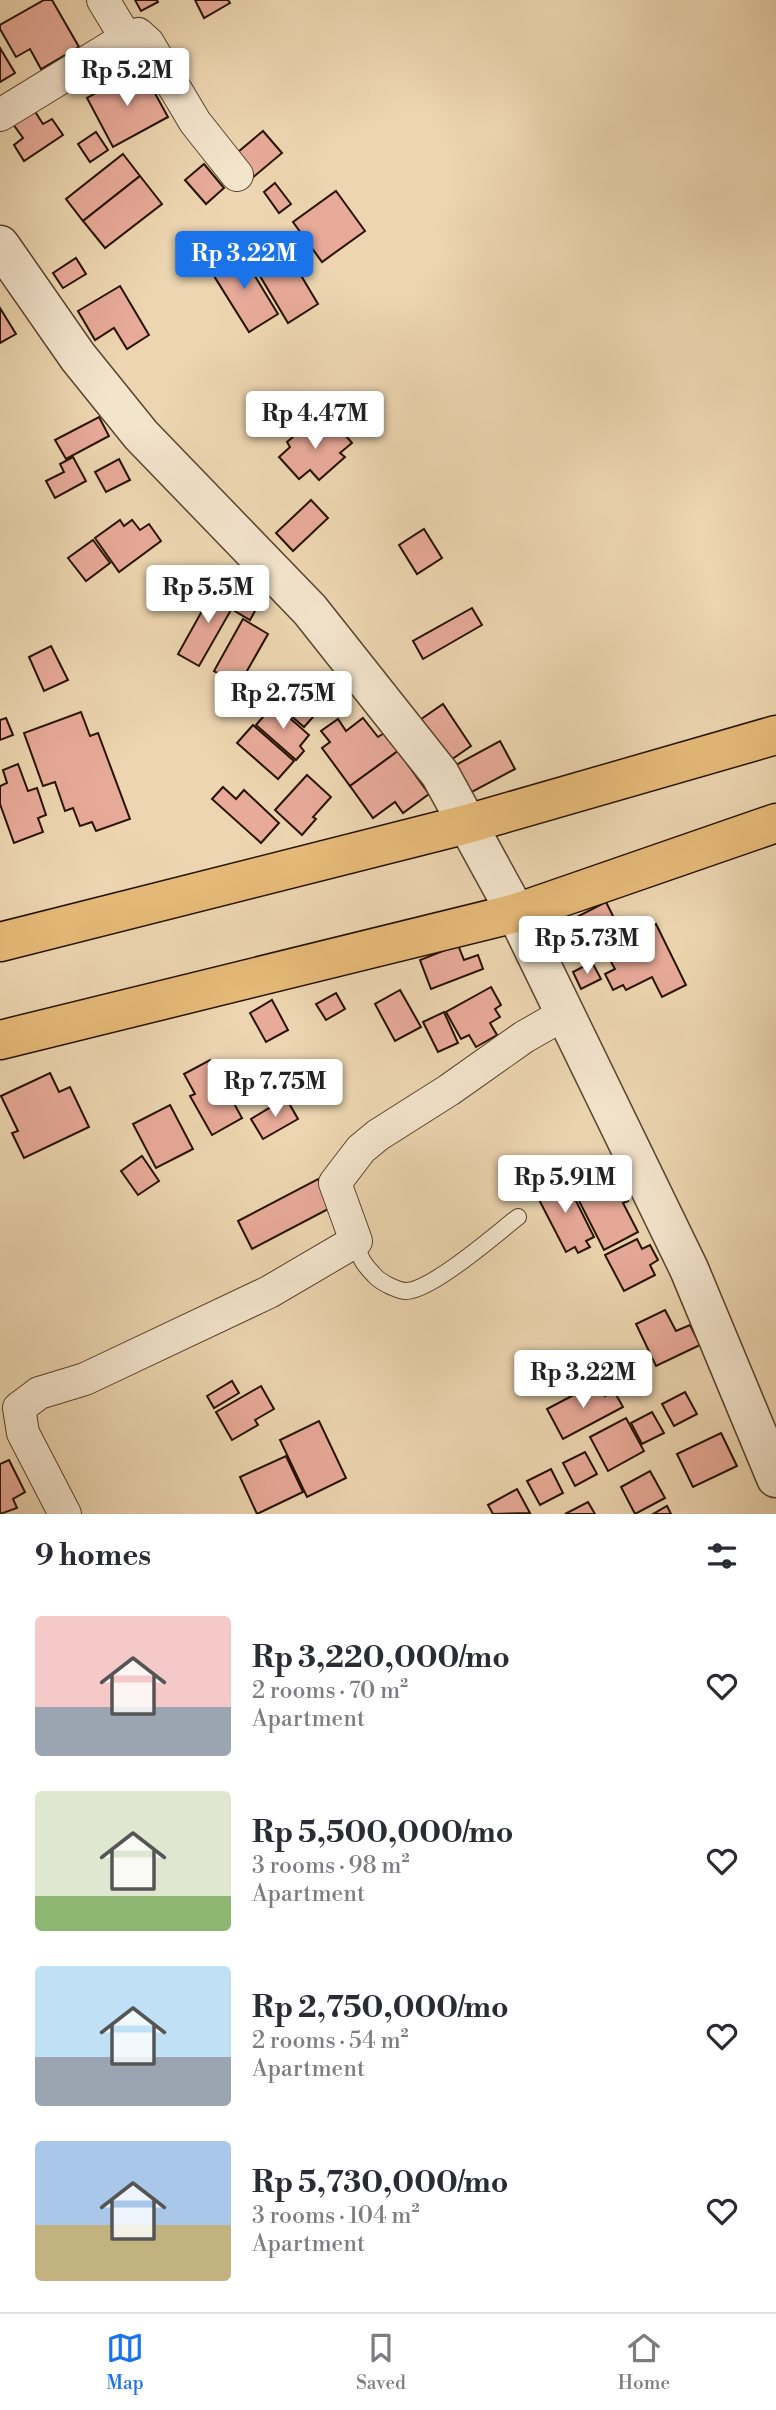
<!DOCTYPE html>
<html lang="en">
<head>
<meta charset="utf-8">
<style>
  :root { --surface:#fff; --page:#f2f2f3; --text:#2b2b33; --muted:#7c7c81; --line:#e1e1e2; --accent:#1a73e8 }
  body { margin:0; font-family:"Libre Bodoni",serif; background:var(--page); color:var(--text); height:100vh; display:flex; flex-direction:column; font-size:26px; white-space:nowrap }
  * { box-sizing:border-box; margin:0 }
  p { font-size:23px; color:var(--muted) }
  .icon { flex:none; width:38px; height:38px; fill:none; stroke:currentColor; stroke-width:2; stroke-linecap:round; stroke-linejoin:round }
  .map { position:relative; height:1514px; overflow:hidden }
  .side { display:flex; flex-direction:column; background:var(--surface); flex:1 }
  .side>* { flex:none }
  .price { position:absolute; translate:-50% -60px; padding:0 16px; border-radius:7px; background:#fff; color:#222; font-size:23px; line-height:46px; filter:drop-shadow(0 2px 4px #0008) }
  .price::after { content:''; position:absolute; left:50%; top:42px; width:21px; height:16px; margin-left:-10px; background:inherit; clip-path:polygon(0 0,100% 0,50% 100%) }
  .price.on { background:var(--accent); color:#fff }
  ul { padding:0; list-style:none }
  li { display:flex; align-items:center; gap:21px; height:175px; padding:0 35px }
  li span { display:grid; place-items:center; flex:none; width:196px; height:140px; border-radius:7px; color:#555 }
  li>.icon { margin-inline-start:auto }
  span .icon { width:84px; height:84px; fill:#fffc; stroke-width:1 }
  li b { font-size:30px }
  h2 { display:flex; justify-content:space-between; align-items:center; height:84px; padding:0 35px; font-size:30px }
  .tabs { display:flex; justify-content:space-around; align-items:center; height:98px; border-top:2px solid var(--line); background:var(--surface); font-size:19px; color:var(--muted) }
  .tabs a { display:grid; justify-items:center; gap:4px }
  .tabs .on { color:var(--accent) }
  .map>svg:first-child { display:block }
  .building { fill:#e8aa99; stroke:#271300; stroke-width:2 }
  .lines { fill:none; stroke-linecap:round; stroke-linejoin:round }
  .service-casing { stroke:#58442c; stroke-width:18 }
  .minor-casing { stroke:#58442c; stroke-width:34 }
  .tertiary-casing { stroke:#58442c; stroke-width:41 }
  .trunk-casing { stroke:#271300; stroke-width:41 }
  .service { stroke:#f3e4cc; stroke-width:16 }
  .minor { stroke:#f3e4cc; stroke-width:32 }
  .tertiary { stroke:#f3e4cc; stroke-width:38 }
  .trunk { stroke:#e6ba78; stroke-width:38 }
</style>
</head>
<body>
<div class="map">
<svg width="776" height="1514" viewBox="0 0 776 1514">
  <rect width="100%" height="100%" fill="#ecd5b0"/>
  <filter id="stains"><feTurbulence type="fractalNoise" baseFrequency=".00286" numOctaves="4"/><feColorMatrix values="0 0 0 0 .2 0 0 0 0 .09 0 0 0 0 .02 0 0 0 .5 -.17"/></filter>
  <radialGradient id="worn" r=".72"><stop offset=".6" stop-color="#630" stop-opacity="0"/><stop offset="1" stop-color="#630" stop-opacity=".3"/></radialGradient>
  <g class="building">
    <path d="M44,0H52L79,47L41,69L30,49L16,57L0,29V25Z"/>
    <path d="M135,0H157L158,2L141,11Z"/>
    <path d="M195,0H228L230,3L204,18Z"/>
    <path d="M0,48L15,73L0,82Z"/>
    <path d="M141,68L168,117L113,147L87,98Z"/>
    <path d="M34,110L43,124L52,119L63,135L24,161L14,145L23,138L13,124Z"/>
    <path d="M263,131L282,153L251,179L232,157Z"/>
    <path d="M96,132L108,150L90,162L78,144Z"/>
    <path d="M123,154L140,176L83,221L66,199Z"/>
    <path d="M204,164L224,188L206,204L185,180Z"/>
    <path d="M140,176L162,204L105,248L83,221Z"/>
    <path d="M275,183L291,204L279,213L264,192Z"/>
    <path d="M336,191L365,231L322,262L293,222Z"/>
    <path d="M281,242L318,304L288,323L251,261Z"/>
    <path d="M239,250L278,314L249,332L209,268Z"/>
    <path d="M76,258L86,274L63,288L53,273Z"/>
    <path d="M120,286L149,335L127,349L114,328L95,340L78,311Z"/>
    <path d="M0,308L16,334L0,343Z"/>
    <path d="M99,417L109,436L66,459L55,440Z"/>
    <path d="M313,420L324,434L336,424L352,443L340,453L345,457L319,480L310,470L299,479L279,457L290,447L287,442Z"/>
    <path d="M73,457L86,481L55,498L46,481L64,472L60,464Z"/>
    <path d="M119,459L130,480L106,492L95,472Z"/>
    <path d="M311,500L328,518L293,551L276,533Z"/>
    <path d="M120,520L124,526L132,520L140,530L149,524L161,541L119,572L95,538Z"/>
    <path d="M424,529L442,558L417,574L399,545Z"/>
    <path d="M93,540L110,563L86,581L68,558Z"/>
    <path d="M217,584L239,596L199,666L178,654Z"/>
    <path d="M244,591L261,600L250,620L233,610Z"/>
    <path d="M472,608L482,625L423,659L413,641Z"/>
    <path d="M243,619L268,634L239,685L214,671Z"/>
    <path d="M51,646L68,680L44,691L29,657Z"/>
    <path d="M285,674L322,707L304,727L267,695Z"/>
    <path d="M274,704L309,735L300,746L304,751L296,760L256,725Z"/>
    <path d="M443,704L471,746L445,764L417,722Z"/>
    <path d="M81,712L90,736L98,733L130,819L96,831L92,822L80,826L73,808L65,811L55,782L43,786L24,733Z"/>
    <path d="M6,718L13,735L0,740V720Z"/>
    <path d="M363,718L378,737L384,733L398,751L350,786L322,748L330,742L321,731L338,719L346,731Z"/>
    <path d="M253,725L294,761L278,779L237,743Z"/>
    <path d="M500,741L515,769L468,794L454,766Z"/>
    <path d="M398,751L429,794L403,813L395,802L373,818L350,786Z"/>
    <path d="M18,764L28,791L37,788L46,815L38,818L43,832L14,843L0,804V786L7,783L3,770Z"/>
    <path d="M307,775L331,797L313,817L316,819L302,835L275,810Z"/>
    <path d="M223,787L236,799L244,790L279,823L261,843L212,799Z"/>
    <path d="M606,902L614,918L607,921L615,936L581,954L565,923Z"/>
    <path d="M656,924L686,985L662,997L652,977L626,990L623,985L613,990L605,974L615,969L611,962L638,949L631,936Z"/>
    <path d="M458,945L464,960L478,955L483,969L431,989L420,960Z"/>
    <path d="M592,962L601,979L581,989L573,972Z"/>
    <path d="M491,987L501,1005L495,1009L500,1017L490,1023L497,1035L476,1047L469,1035L461,1039L446,1012Z"/>
    <path d="M400,990L421,1027L395,1041L375,1004Z"/>
    <path d="M336,993L345,1009L326,1020L316,1004Z"/>
    <path d="M272,1000L288,1030L266,1042L250,1013Z"/>
    <path d="M444,1012L458,1043L438,1052L423,1022Z"/>
    <path d="M210,1060L214,1068L221,1064L232,1083L225,1087L242,1118L212,1135L190,1096L195,1094L184,1074Z"/>
    <path d="M50,1073L59,1092L70,1087L89,1127L24,1158L12,1133L18,1131L1,1096Z"/>
    <path d="M286,1098L298,1119L263,1139L251,1119Z"/>
    <path d="M170,1105L193,1149L156,1168L133,1124Z"/>
    <path d="M142,1156L159,1181L138,1195L121,1171Z"/>
    <path d="M563,1175L594,1237L586,1241L590,1247L578,1253L575,1247L566,1252L534,1190Z"/>
    <path d="M610,1177L615,1186L619,1184L628,1201L623,1203L638,1232L604,1250L576,1195Z"/>
    <path d="M318,1179L332,1207L252,1249L238,1221Z"/>
    <path d="M637,1239L642,1249L650,1245L658,1260L650,1265L655,1275L624,1291L605,1255Z"/>
    <path d="M665,1310L676,1331L690,1325L700,1345L656,1366L636,1324Z"/>
    <path d="M232,1381L239,1393L214,1408L207,1396Z"/>
    <path d="M598,1382L605,1396L614,1391L623,1407L563,1439L547,1409Z"/>
    <path d="M261,1386L274,1409L255,1420L258,1425L232,1440L216,1412Z"/>
    <path d="M685,1392L697,1414L674,1426L662,1404Z"/>
    <path d="M652,1412L664,1433L642,1444L631,1423Z"/>
    <path d="M626,1418L644,1451L608,1471L590,1437Z"/>
    <path d="M319,1421L346,1478L307,1497L280,1440Z"/>
    <path d="M721,1433L737,1466L693,1487L677,1454Z"/>
    <path d="M585,1452L597,1474L575,1486L563,1463Z"/>
    <path d="M286,1456L303,1492L257,1514L240,1477Z"/>
    <path d="M9,1460L25,1492L13,1499L17,1508L0,1514V1464Z"/>
    <path d="M551,1469L563,1493L540,1505L527,1481Z"/>
    <path d="M650,1471L665,1498L635,1514L621,1487Z"/>
    <path d="M517,1489L530,1513L493,1514L488,1505Z"/>
    <path d="M588,1502L595,1514H565Z"/>
    <path d="M667,1506L671,1514H653Z"/>
  </g>
  <g class="lines">
    <g class="service-casing">
      <path id="service" d="M356,1241C359,1258 364,1265 376,1277C382,1283 397,1290 405,1291C430,1292 496,1234 518,1217"/>
    </g>
    <g class="minor-casing">
      <g id="minor">
        <path d="M126,38L138,34L148,43L195,122L237,175"/>
        <path d="M0,115L126,38L103,0"/>
        <path d="M65,1514L23,1433L19,1408L39,1393L85,1379L269,1292L356,1241L335,1183L361,1149L378,1135L449,1090L524,1037L566,1013"/>
      </g>
    </g>
    <g class="tertiary-casing">
      <path id="tertiary" d="M0,245L78,357L141,435L310,610L440,774L516,913L689,1269L776,1478"/>
    </g>
    <g class="trunk-casing">
      <g id="trunk">
        <path d="M0,942L467,824L776,735"/>
        <path d="M0,1040L516,913L776,823"/>
      </g>
    </g>
    <use href="#service" class="service"/>
    <use href="#minor" class="minor"/>
    <use href="#tertiary" class="tertiary"/>
    <use href="#trunk" class="trunk"/>
  </g>
  <rect width="100%" height="100%" filter="url(#stains)"/>
  <rect width="100%" height="100%" fill="url(#worn)"/>
</svg>
<b class="price" style="left:127px;top:108px">Rp 5.2M</b>
<b class="price on" style="left:244px;top:291px">Rp 3.22M</b>
<b class="price" style="left:315px;top:451px">Rp 4.47M</b>
<b class="price" style="left:208px;top:625px">Rp 5.5M</b>
<b class="price" style="left:283px;top:731px">Rp 2.75M</b>
<b class="price" style="left:587px;top:976px">Rp 5.73M</b>
<b class="price" style="left:275px;top:1119px">Rp 7.75M</b>
<b class="price" style="left:565px;top:1215px">Rp 5.91M</b>
<b class="price" style="left:583px;top:1410px">Rp 3.22M</b>
</div>
<section class="side">
<h2>9 homes<svg class="icon" aria-label="filters" viewBox="0 0 24 24"><path d="M4 7h16M4 17h16"/><circle cx="9" cy="7" r="2"/><circle cx="15" cy="17" r="2"/></svg></h2>
<ul>
<li><span style="background:linear-gradient(#f6c9c9 65%,#9aa5b1 0)"><svg class="icon" aria-label="home" viewBox="0 0 24 24"><path d="M3 11l9-7 9 7M6 9v11h12V9"/></svg></span><div><b>Rp 3,220,000/mo</b><p>2 rooms · 70 m²</p><p>Apartment</p></div><svg class="icon" aria-label="heart" viewBox="0 0 24 24"><path d="M12 20l-8-8c-3-5 5-10 8-4 3-6 11-1 8 4z"/></svg></li>
<li><span style="background:linear-gradient(#dfe7d0 75%,#8fb573 0)"><svg class="icon" aria-label="home" viewBox="0 0 24 24"><path d="M3 11l9-7 9 7M6 9v11h12V9"/></svg></span><div><b>Rp 5,500,000/mo</b><p>3 rooms · 98 m²</p><p>Apartment</p></div><svg class="icon" aria-label="heart" viewBox="0 0 24 24"><path d="M12 20l-8-8c-3-5 5-10 8-4 3-6 11-1 8 4z"/></svg></li>
<li><span style="background:linear-gradient(#bfe0f5 65%,#9aa5b1 0)"><svg class="icon" aria-label="home" viewBox="0 0 24 24"><path d="M3 11l9-7 9 7M6 9v11h12V9"/></svg></span><div><b>Rp 2,750,000/mo</b><p>2 rooms · 54 m²</p><p>Apartment</p></div><svg class="icon" aria-label="heart" viewBox="0 0 24 24"><path d="M12 20l-8-8c-3-5 5-10 8-4 3-6 11-1 8 4z"/></svg></li>
<li><span style="background:linear-gradient(#a9c7e8 60%,#c2b280 0)"><svg class="icon" aria-label="home" viewBox="0 0 24 24"><path d="M3 11l9-7 9 7M6 9v11h12V9"/></svg></span><div><b>Rp 5,730,000/mo</b><p>3 rooms · 104 m²</p><p>Apartment</p></div><svg class="icon" aria-label="heart" viewBox="0 0 24 24"><path d="M12 20l-8-8c-3-5 5-10 8-4 3-6 11-1 8 4z"/></svg></li>
</ul>
</section>
<nav class="tabs">
<a class="on"><svg class="icon" aria-label="map" viewBox="0 0 24 24"><path d="M3 6l6-2 6 2 6-2v14l-6 2-6-2-6 2zM9 4v14M15 6v14"/></svg>Map</a>
<a><svg class="icon" aria-label="saved" viewBox="0 0 24 24"><path d="M7 4h10v16l-5-4-5 4z"/></svg>Saved</a>
<a><svg class="icon" aria-label="home" viewBox="0 0 24 24"><path d="M3 11l9-7 9 7M6 9v11h12V9"/></svg>Home</a>
</nav>
</body>
</html>
